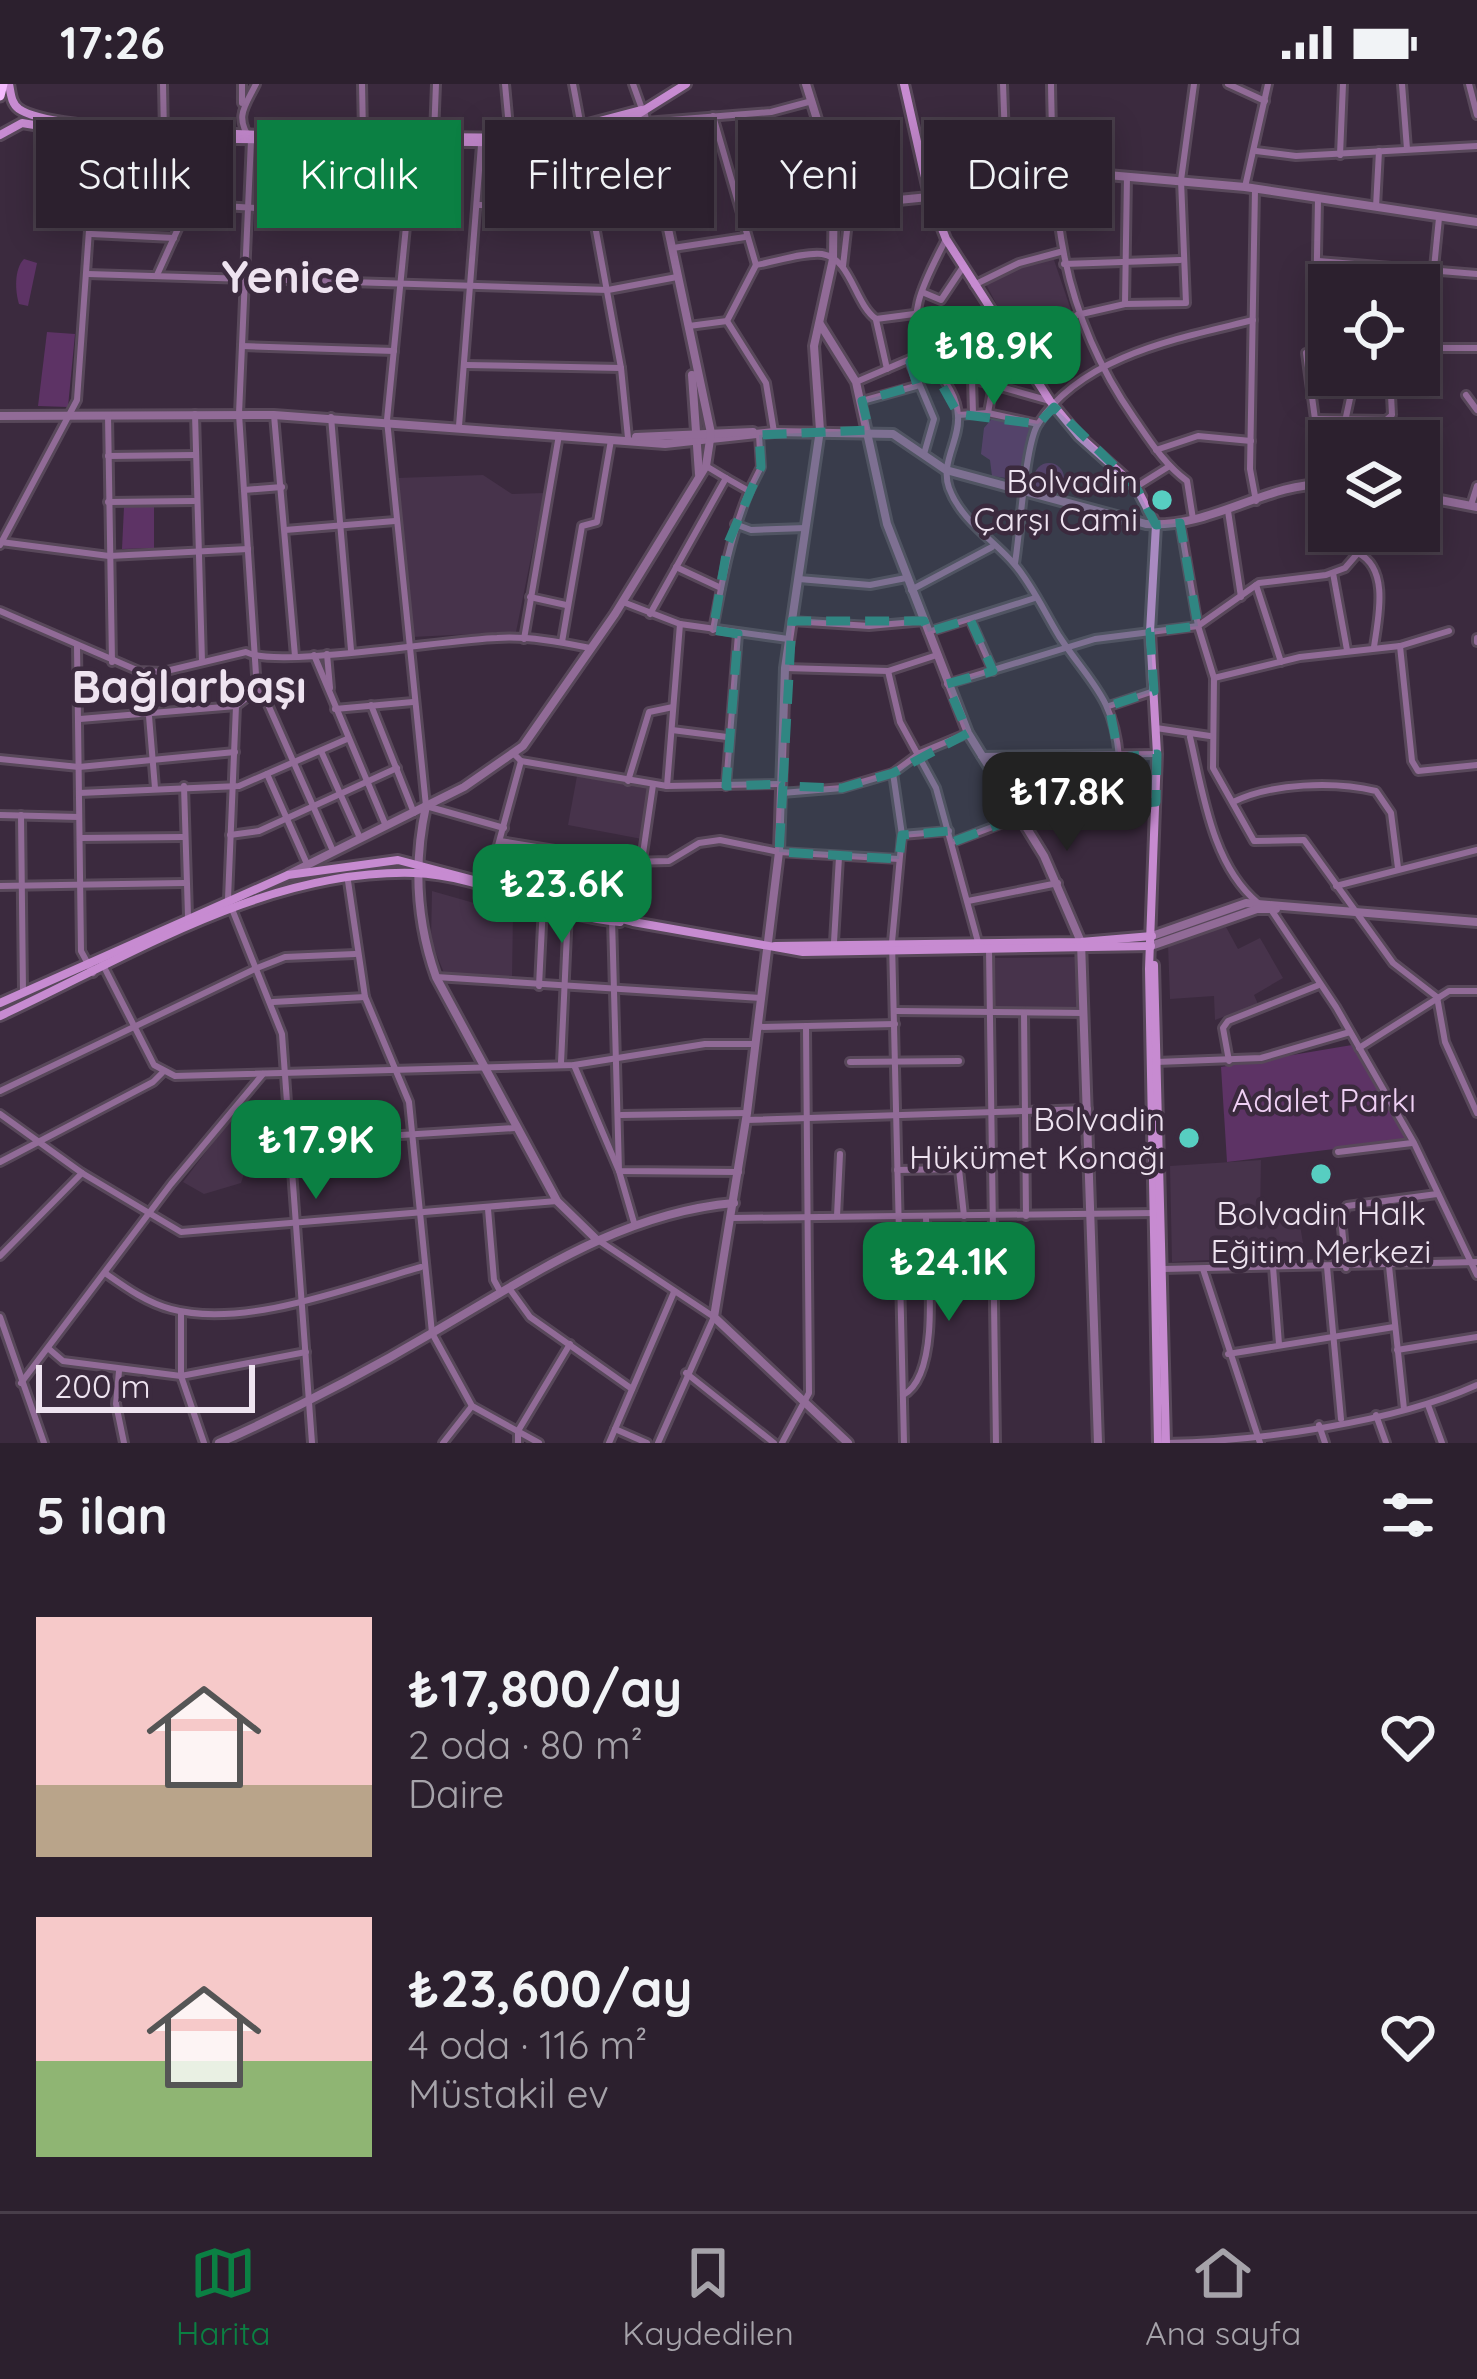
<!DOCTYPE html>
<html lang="tr">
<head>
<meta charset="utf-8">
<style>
  :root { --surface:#2c202e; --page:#382d3a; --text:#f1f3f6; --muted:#a6a3aa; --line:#483e4a; --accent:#0b8043 }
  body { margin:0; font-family:Quicksand,sans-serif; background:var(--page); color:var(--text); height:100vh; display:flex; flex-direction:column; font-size:45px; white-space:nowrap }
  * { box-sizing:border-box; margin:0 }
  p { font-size:39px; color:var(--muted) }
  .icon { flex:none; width:66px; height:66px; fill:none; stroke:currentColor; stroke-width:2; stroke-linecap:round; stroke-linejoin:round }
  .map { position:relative; height:1359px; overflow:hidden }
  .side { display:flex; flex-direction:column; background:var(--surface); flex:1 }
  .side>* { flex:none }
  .hud { position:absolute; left:36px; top:36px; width:1407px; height:108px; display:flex; gap:24px }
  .controls { position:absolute; left:1308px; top:180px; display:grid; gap:24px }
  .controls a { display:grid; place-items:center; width:132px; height:132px; border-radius:0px; background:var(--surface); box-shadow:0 6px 30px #0003,0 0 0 3px var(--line); font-size:60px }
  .scale { position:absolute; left:36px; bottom:30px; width:219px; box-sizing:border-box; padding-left:12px; border:6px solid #eee3f0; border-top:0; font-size:33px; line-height:42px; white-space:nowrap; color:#eee3f0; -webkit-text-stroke:9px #3b2a3e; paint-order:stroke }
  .price { position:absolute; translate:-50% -102px; padding:0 27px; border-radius:24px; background:var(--accent); color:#fff; font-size:39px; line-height:78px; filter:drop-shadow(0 3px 6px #0008) }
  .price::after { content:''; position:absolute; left:50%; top:72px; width:36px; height:27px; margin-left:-18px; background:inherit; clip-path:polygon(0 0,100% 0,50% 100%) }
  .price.active { background:#222; color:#fff }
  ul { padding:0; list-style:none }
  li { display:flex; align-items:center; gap:36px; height:300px; padding:0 36px }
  li span { display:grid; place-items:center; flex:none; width:336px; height:240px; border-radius:0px; color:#555 }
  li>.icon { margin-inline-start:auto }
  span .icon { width:144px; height:144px; fill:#fffc; stroke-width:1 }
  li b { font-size:51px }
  h2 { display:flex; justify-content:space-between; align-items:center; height:144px; padding:0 36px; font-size:51px }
  .tag { padding:0 42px; border-radius:0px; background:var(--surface); box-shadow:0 6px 30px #0003,0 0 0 3px var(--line); font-size:42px; line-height:108px }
  .tag.active { background:var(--accent); color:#fff }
  .status { display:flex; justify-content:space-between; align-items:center; height:84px; padding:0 60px; background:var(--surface); direction:ltr }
  .status svg { height:33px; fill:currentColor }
  .menu { display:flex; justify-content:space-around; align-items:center; height:168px; border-top:3px solid var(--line); background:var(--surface); font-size:33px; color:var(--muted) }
  .menu a { display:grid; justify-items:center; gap:6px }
  .menu .active { color:var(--accent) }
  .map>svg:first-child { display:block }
  .built { fill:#47334b }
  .green { fill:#5d3365 }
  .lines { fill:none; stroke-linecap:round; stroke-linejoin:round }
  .minor-casing { stroke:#58485a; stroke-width:12 }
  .tertiary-casing { stroke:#58485a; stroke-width:14 }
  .secondary-casing { stroke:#58485a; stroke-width:14 }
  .trunk-casing { stroke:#58485a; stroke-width:15 }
  .minor { stroke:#916b97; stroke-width:6 }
  .tertiary { stroke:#916b97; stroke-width:8 }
  .secondary { stroke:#c78bd1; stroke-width:8 }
  .trunk { stroke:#f4bafe; stroke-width:9 }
  .marked { fill:#308682; fill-opacity:0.2; stroke:#308682; stroke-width:9; stroke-dasharray:24 15; stroke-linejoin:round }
  .poi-dot { fill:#57cec1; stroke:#3b2a3e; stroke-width:4.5 }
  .labels { text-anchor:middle; stroke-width:9; stroke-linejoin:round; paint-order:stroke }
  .poi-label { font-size:33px; fill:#eee3f0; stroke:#3b2a3e; text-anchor:end }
  .park-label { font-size:33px; fill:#efd0f4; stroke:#3b2a3e }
  .district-label { font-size:45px; font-weight:bold; fill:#eee3f0; stroke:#3b2a3e }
</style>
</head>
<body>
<div class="status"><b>17:26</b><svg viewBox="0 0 49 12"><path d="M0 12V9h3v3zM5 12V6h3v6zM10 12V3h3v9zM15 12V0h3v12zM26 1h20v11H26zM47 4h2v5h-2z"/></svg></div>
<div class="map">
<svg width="1477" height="1359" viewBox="0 0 1477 1359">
  <rect width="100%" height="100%" fill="#3b2a3e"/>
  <g class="built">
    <path d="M106,56L188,58L139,141L100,139Z"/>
    <path d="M1053,173L1071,226L1007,241L986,200L1021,181Z"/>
    <path d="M483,391L512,410L544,409L516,548L412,553L397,394Z"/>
    <path d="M577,692L649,705L642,755L568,741Z"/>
    <path d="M432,807L513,830L512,895L444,889L431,857Z"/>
    <path d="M1226,843L1238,865L1260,854L1283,894L1254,911L1258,920L1215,936L1214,912L1170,915L1168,860Z"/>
    <path d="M1076,873L1077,924H996L995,874Z"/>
    <path d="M240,1023L247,1081L241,1099L204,1110L183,1098Z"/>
    <path d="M1261,1076L1260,1132L1298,1129L1305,1171L1172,1178L1170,1082Z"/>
  </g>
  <g class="green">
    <path d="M24,175L37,179L28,222L19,220C15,207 14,185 24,175Z"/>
    <path d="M47,248L75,250L68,323L38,322Z"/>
    <path d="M995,331L1031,340L1020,396L992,392L990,376L981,370L984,344Z"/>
    <circle cx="1049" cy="394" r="15"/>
    <path d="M124,423H154V464L122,465Z"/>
    <path d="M1352,961L1409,1056L1227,1078L1221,983Z"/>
  </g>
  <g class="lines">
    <g class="minor-casing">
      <g id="minor">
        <path d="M163,0L164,51"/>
        <path d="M242,0V19"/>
        <path d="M256,0C245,22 234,33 251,56L239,330L257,606L266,616L333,767"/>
        <path d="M362,0L363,49"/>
        <path d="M505,0L510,54"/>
        <path d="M573,0L581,43"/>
        <path d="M633,0L642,25"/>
        <path d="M1003,0L1005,55"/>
        <path d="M1051,0C1053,128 1058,225 1134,334C1150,357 1164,380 1187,397L1193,435"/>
        <path d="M1228,0L1265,17"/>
        <path d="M1402,0L1407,65"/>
        <path d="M1469,0L1477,31"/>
        <path d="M713,32L756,181"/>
        <path d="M645,38L771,28L812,17"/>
        <path d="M434,51L436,0"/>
        <path d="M579,54L621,284L628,354"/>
        <path d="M552,59L556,121"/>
        <path d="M414,61L387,336L426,722L504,744"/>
        <path d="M1256,67L1296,72L1477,62"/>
        <path d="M1340,71L1343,0"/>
        <path d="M1245,103L1268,0"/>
        <path d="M1255,105L1250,385L1256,417"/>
        <path d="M189,120L406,133"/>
        <path d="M479,121L592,123"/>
        <path d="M1376,123L1379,67"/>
        <path d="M91,150L174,154"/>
        <path d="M946,155C930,188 902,232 924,267C936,287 957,306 958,332C960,356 940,379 949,404C961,437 994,456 1015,481C1032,501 1045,529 1059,552C1089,598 1114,613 1119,673"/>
        <path d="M673,164L745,153"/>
        <path d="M1318,177L1477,190"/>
        <path d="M1064,180L1180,176"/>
        <path d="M843,182L850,120"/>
        <path d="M88,190L608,206L677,193"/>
        <path d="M157,191L205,85"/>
        <path d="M974,201L1019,179L1060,168"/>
        <path d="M922,208L941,216L963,183"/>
        <path d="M1125,220L1127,92"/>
        <path d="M1316,229L1318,115"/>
        <path d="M1077,231L1125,220L1186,219L1181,96L1194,0"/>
        <path d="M876,236L887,285"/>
        <path d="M689,242L727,237"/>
        <path d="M242,262L394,267"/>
        <path d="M1419,264H1477"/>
        <path d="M1426,264L1439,134"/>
        <path d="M910,278L934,335L924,370"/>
        <path d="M466,281L621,284"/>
        <path d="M940,286L1050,317"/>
        <path d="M972,294L973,330"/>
        <path d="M856,298L924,269"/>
        <path d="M1466,311L1477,326"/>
        <path d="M862,317L916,302"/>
        <path d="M988,329L993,301"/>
        <path d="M195,330L202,578"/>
        <path d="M108,331L112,578"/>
        <path d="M274,331L295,572"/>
        <path d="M958,331L988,329L1038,340"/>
        <path d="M331,333L351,566"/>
        <path d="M1346,333L1355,291"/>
        <path d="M1315,335L1386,336L1392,331L1390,291"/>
        <path d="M459,342L481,61"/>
        <path d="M774,348L766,299L727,237L756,181C775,178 803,168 822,170C851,174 854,219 876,235L914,230L941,239"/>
        <path d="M1156,366L1198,352L1251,357"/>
        <path d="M108,372L195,371"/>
        <path d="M1311,399L1315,335L1306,269L1329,267"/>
        <path d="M1136,403L1168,383"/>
        <path d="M244,406L282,403"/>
        <path d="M749,407L761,383L759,351"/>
        <path d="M108,418L194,417"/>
        <path d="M1471,421L1477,402"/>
        <path d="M1228,427L1241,513"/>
        <path d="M1180,439L1198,542L1214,594L1213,684L1254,757L1304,756L1393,879L1437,913L1445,958L1477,1029"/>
        <path d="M735,440L751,446L806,444"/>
        <path d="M285,446L395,437"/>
        <path d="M1,458L109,472L248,465"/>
        <path d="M0,461L77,316L96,47"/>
        <path d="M1358,469C1390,485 1378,534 1374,563"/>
        <path d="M1015,479C1020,450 1025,360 1038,340C1082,271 1181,254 1253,236"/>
        <path d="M676,483L721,504"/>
        <path d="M1333,489L1347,566"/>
        <path d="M799,495L870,501L906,494"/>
        <path d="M1256,501L1281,578"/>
        <path d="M911,506L992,463"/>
        <path d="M530,513L566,521"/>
        <path d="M623,518L680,540L788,555"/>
        <path d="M0,527L139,587L162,588L246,568C274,585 451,555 497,554C528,552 560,558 590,564"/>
        <path d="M650,530L726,394L706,382"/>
        <path d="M970,535L993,587"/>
        <path d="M792,537L869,542L924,537"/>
        <path d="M713,546C722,498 730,453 749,407L726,394"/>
        <path d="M928,548L1035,514"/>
        <path d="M1477,554V558"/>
        <path d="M524,555L559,351"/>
        <path d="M562,558L582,442L597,438L611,356"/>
        <path d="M77,562L81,867L93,889"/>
        <path d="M1400,562L1412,677L1418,687L1477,681"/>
        <path d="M327,570L330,604"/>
        <path d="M314,571L386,742"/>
        <path d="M785,584L888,587L937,571"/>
        <path d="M888,587L900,638L936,704L978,858"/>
        <path d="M1214,594L1300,573L1400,562L1449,547"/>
        <path d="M947,600L1095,555L1198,542L1259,499L1326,491L1345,484L1358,469L1362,447"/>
        <path d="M371,621L414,729"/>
        <path d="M236,622L228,815L282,950L312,1359"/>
        <path d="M1109,622L1154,607"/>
        <path d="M335,625L413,618"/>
        <path d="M149,632L155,704"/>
        <path d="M80,635L236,622L257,606"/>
        <path d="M1156,644L1210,652"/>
        <path d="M672,646L727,653"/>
        <path d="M1190,653C1203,709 1212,781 1258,819"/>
        <path d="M321,667L360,754"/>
        <path d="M514,670L521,677L667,702L782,700"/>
        <path d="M981,672L1157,670"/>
        <path d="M0,675L79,683L235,668"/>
        <path d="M893,689L902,751L892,858L904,1359"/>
        <path d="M267,690L307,780"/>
        <path d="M628,697L649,628L673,623"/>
        <path d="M184,702L188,832"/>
        <path d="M667,702L680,540"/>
        <path d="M726,702L738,550"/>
        <path d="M79,709L239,702L347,655"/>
        <path d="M782,709L842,704L893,689L920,669L968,649"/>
        <path d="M1233,718C1272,699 1334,697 1376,707L1391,729L1398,784"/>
        <path d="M0,731L79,733"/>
        <path d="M21,731L23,908"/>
        <path d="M230,751L259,747L397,684"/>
        <path d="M902,751L949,747"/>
        <path d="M80,754L183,753"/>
        <path d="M500,757L628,778L669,777L699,759L720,756L779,768L899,775"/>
        <path d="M953,758L1032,728L1156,718"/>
        <path d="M348,797L365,913L409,1018L432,1249L472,1322L539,1359"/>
        <path d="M0,802L184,799"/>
        <path d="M487,802L521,677"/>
        <path d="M1336,802L1477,766"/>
        <path d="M968,817L1058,799"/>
        <path d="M1270,824L1336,923L1414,1059L1477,1191"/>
        <path d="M589,825L597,772"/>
        <path d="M612,835L619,1087L635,1142"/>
        <path d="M633,838L653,701"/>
        <path d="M834,858L839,773"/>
        <path d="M989,865L996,1359"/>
        <path d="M102,879L154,981L175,992L574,981L705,960H756"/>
        <path d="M436,893L761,914"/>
        <path d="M539,902L543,821"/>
        <path d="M273,918L365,913"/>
        <path d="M896,927L1084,929"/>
        <path d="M1024,929L1026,1132"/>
        <path d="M758,943L895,940"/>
        <path d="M1359,964L1449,907H1477"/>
        <path d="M1229,977L1223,944L1228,937L1319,901"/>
        <path d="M850,978L959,977"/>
        <path d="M1156,978L1261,974L1350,948"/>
        <path d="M561,979L568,827"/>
        <path d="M574,981L619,1087L739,1088"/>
        <path d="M0,1007L257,884L285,873L355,870"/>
        <path d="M0,1030L82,1089L181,1148L557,1117"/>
        <path d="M621,1031L747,1029"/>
        <path d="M746,1036L1088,1025"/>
        <path d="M289,1058L515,1044"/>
        <path d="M1338,1068L1412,1059"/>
        <path d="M0,1078L153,998L162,989"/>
        <path d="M897,1086L959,1085L964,1132"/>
        <path d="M488,1125L494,1196L501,1209"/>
        <path d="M837,1132L840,1070"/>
        <path d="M731,1134L1155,1129"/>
        <path d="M598,1156L714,1233L658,1359"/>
        <path d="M0,1172L82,1089"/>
        <path d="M1389,1182L1404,1325"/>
        <path d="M1273,1183L1279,1260"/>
        <path d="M1327,1183L1341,1335"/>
        <path d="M1346,1184L1341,1134L1347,1122L1437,1110"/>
        <path d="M1163,1185L1477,1178"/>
        <path d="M1203,1185L1260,1359"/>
        <path d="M105,1189C125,1203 147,1219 171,1225C244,1245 351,1203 421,1183"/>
        <path d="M509,1204L530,1233L632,1305"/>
        <path d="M181,1228V1292L204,1359"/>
        <path d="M0,1233L44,1359"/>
        <path d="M49,1265L63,1277L181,1292L306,1268"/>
        <path d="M1397,1266L1477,1253"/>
        <path d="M1228,1270L1394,1243"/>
        <path d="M119,1287L116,1320L124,1359"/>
        <path d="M686,1289L774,1359"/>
        <path d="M21,1299L171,1100L263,990"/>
        <path d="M903,1311C943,1290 927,1175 926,1134"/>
        <path d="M1428,1321L1442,1359"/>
        <path d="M1376,1331L1386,1359"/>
        <path d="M1319,1341L1325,1359"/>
        <path d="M615,1345L647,1359"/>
        <path d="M443,1359L472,1322"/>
        <path d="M518,1359V1347L570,1260"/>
        <path d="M609,1359L674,1208"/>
        <path d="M782,1359L809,1309L806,942"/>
        <path d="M1166,1359C1258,1357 1393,1339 1477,1301"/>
      </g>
    </g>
    <g class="tertiary-casing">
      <g id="tertiary">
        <path d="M806,0L834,90L833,175L814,262L820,346L785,584L779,768L747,1029L714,1233L848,1359"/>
        <path d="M837,122L1052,101L1073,88L1245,103L1477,138"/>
        <path d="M820,240L856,298L887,440L968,649L1044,772L1081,858L1098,1359"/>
        <path d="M692,291L699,390"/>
        <path d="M0,332L274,331L665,360L774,348"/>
        <path d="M774,348L893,350L946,386L1146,440C1211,445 1266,398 1329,400"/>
        <path d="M636,353L753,348"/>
        <path d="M1419,412L1477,423"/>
        <path d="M426,722C413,781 416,836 436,893L557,1117L595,1154"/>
        <path d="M289,790L464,703L523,662L615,530L706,382L711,349L643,26"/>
        <path d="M1152,852L1246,819L1477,838"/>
        <path d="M1151,862L1257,825H1276"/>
        <path d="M219,1359C293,1326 363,1290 432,1249C529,1193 620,1129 734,1119"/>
      </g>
    </g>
    <g class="secondary-casing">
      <g id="secondary">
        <path d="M9,0C11,10 11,19 19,25C66,58 430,51 510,54L550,50L641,26"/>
        <path d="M904,0L929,111L946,155L1050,317L1079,352L1136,403L1156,441L1150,548L1157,670L1149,885L1158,1359"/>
        <path d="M0,51L22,39L96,51L163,54L552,59L627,37L686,0"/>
        <path d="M775,862L1081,858L1152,852"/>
        <path d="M1154,881L1166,1359"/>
        <path d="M0,919L288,791L398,776L633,838L803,868L1151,862"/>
        <path d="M0,932C130,872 266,785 414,789C483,791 550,832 620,838"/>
      </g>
    </g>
    <g class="trunk-casing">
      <path id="trunk" d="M0,12L3,0"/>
    </g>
    <use href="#minor" class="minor"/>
    <use href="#tertiary" class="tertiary"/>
    <use href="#secondary" class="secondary"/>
    <use href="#trunk" class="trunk"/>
  </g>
  <path class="marked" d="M924,269L958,330L1038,340L1054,323L1136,403L1156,441L1180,439L1198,542L1150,548L1154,607L1109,622L1119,673L1157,670L1156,718L1032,728L953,758L949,747L902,751L899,775L779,768L783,702L842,704L893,689L968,649L947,600L993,587L970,535L928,548L924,537H792L783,700L726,702L738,550L713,546L728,459L761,383L759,351L869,346L862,317L917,301L910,278Z"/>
  <g class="poi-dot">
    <circle cx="1162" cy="416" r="12"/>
    <circle cx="1189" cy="1054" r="12"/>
    <circle cx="1321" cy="1090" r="12"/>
  </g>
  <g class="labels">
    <g class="poi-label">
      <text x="1138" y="409">Bolvadin<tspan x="1138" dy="38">Çarşı Cami</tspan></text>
      <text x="1165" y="1047">Bolvadin<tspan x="1165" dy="38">Hükümet Konağı</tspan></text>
      <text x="1321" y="1141" text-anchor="middle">Bolvadin Halk<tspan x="1321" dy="38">Eğitim Merkezi</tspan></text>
    </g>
    <g class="park-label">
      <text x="1324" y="1028">Adalet Parkı</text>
    </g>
    <g class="district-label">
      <text x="291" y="209">Yenice</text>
      <text x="189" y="619">Bağlarbaşı</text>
    </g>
  </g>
</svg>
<div class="controls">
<a><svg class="icon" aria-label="locate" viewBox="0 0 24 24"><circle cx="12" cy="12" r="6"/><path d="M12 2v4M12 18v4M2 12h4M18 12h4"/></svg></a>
<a><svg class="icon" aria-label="layers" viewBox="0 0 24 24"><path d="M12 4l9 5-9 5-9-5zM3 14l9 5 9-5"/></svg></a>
</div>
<div class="scale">200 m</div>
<b class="price" style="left:994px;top:324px">₺18.9K</b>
<b class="price active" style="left:1067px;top:770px">₺17.8K</b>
<b class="price" style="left:562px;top:862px">₺23.6K</b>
<b class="price" style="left:316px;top:1118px">₺17.9K</b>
<b class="price" style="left:949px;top:1240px">₺24.1K</b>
<div class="hud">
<a class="tag">Satılık</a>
<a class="tag active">Kiralık</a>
<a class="tag">Filtreler</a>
<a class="tag">Yeni</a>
<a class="tag">Daire</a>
</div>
</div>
<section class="side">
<h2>5 ilan<svg class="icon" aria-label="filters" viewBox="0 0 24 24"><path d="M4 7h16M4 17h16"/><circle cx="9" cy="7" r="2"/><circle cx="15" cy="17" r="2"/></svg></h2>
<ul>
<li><span style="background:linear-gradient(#f6c9c9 70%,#b9a48a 0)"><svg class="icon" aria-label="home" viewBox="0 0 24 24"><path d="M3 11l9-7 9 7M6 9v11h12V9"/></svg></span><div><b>₺17,800/ay</b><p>2 oda · 80 m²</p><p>Daire</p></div><svg class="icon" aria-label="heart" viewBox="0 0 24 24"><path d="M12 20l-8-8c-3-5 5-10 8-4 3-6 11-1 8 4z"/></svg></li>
<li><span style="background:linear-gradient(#f6c9c9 60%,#8fb573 0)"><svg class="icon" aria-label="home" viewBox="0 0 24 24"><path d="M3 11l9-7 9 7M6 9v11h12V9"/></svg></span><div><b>₺23,600/ay</b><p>4 oda · 116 m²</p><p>Müstakil ev</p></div><svg class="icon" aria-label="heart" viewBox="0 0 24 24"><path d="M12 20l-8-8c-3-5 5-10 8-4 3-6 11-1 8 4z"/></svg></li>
</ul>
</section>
<nav class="menu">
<a class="active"><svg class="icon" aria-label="map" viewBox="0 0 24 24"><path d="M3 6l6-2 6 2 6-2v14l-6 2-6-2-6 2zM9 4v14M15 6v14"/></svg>Harita</a>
<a><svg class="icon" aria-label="saved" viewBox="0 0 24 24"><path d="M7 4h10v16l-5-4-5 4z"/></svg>Kaydedilen</a>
<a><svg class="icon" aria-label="home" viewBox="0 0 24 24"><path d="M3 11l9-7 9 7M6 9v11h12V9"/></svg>Ana sayfa</a>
</nav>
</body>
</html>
